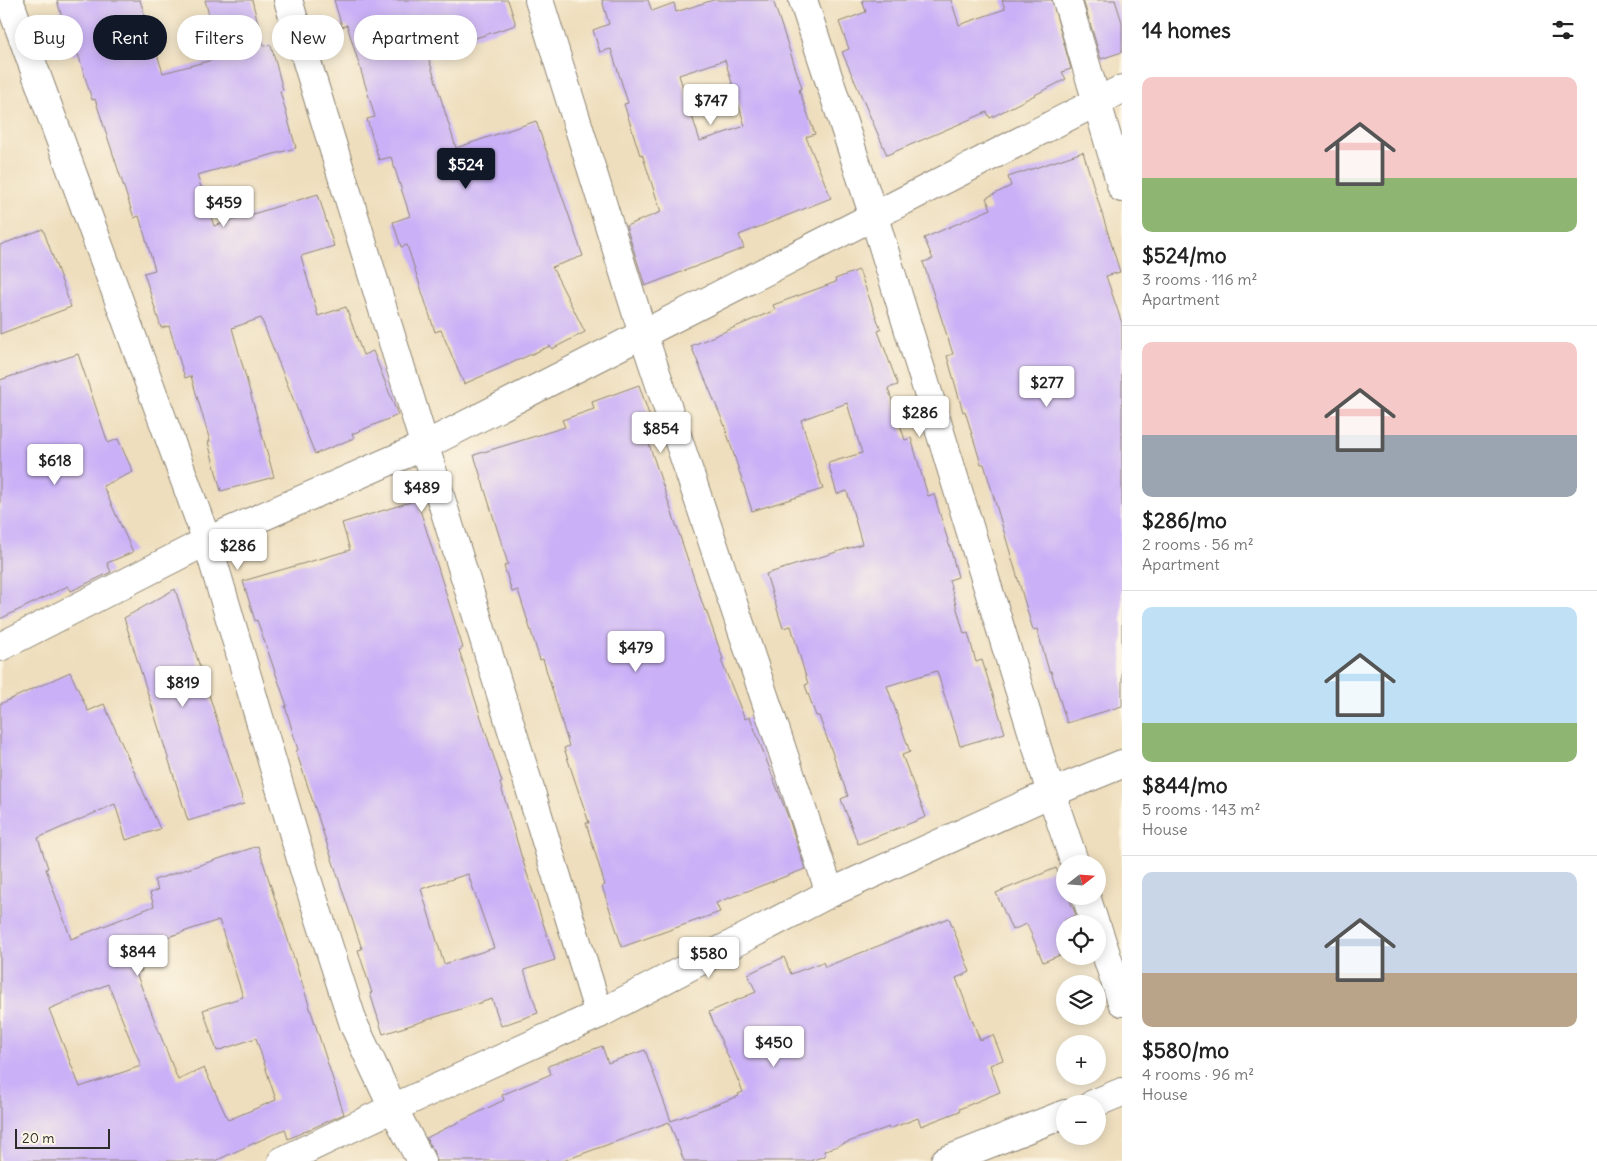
<!DOCTYPE html>
<html lang="en">
<head>
<meta charset="utf-8">
<style>
  :root { --surface:#fff; --page:#f2f2f2; --text:#222; --muted:#767676; --line:#e0e0e0; --accent:#111827 }
  body { margin:0; font-family:Delius,sans-serif; background:var(--page); color:var(--text); height:100vh; display:flex; flex-direction:column; font-size:19px; white-space:nowrap }
  * { box-sizing:border-box; margin:0 }
  p { font-size:16px; color:var(--muted) }
  .icon { flex:none; width:28px; height:28px; fill:none; stroke:currentColor; stroke-width:2; stroke-linecap:round; stroke-linejoin:round }
  .map { position:relative; flex:1; overflow:hidden }
  .panel { display:flex; flex-direction:column; background:var(--surface); width:475px }
  .panel>* { flex:none }
  .top-card { position:absolute; left:15px; top:15px; width:475px; height:45px; display:flex; gap:10px }
  .needle { width:32px; rotate:73deg }
  .buttons { position:absolute; left:1056px; top:855px; display:grid; gap:10px }
  .buttons a { display:grid; place-items:center; width:50px; height:50px; border-radius:50%; background:var(--surface); box-shadow:0 2px 12px #0003; font-size:25px }
  .scale { position:absolute; left:15px; bottom:12px; width:95px; box-sizing:border-box; padding-left:5px; border:2px solid #2b2b2b; border-top:0; font-size:14px; line-height:18px; white-space:nowrap; color:#2b2b2b; -webkit-text-stroke:4px #fcf5e5; paint-order:stroke }
  .price { position:absolute; translate:-50% -42px; padding:0 11px; border-radius:5px; background:#fff; color:#222; font-size:16px; line-height:32px; filter:drop-shadow(0 1px 2px #0008) }
  .price::after { content:''; position:absolute; left:50%; top:30px; width:15px; height:11px; margin-left:-8px; background:inherit; clip-path:polygon(0 0,100% 0,50% 100%) }
  .price.selected { background:var(--accent); color:#fff }
  ul { padding:0; list-style:none }
  li { display:grid; align-content:center; gap:10px; height:265px; padding:0 20px }
  li+li { border-top:1px solid var(--line) }
  li span { display:grid; place-items:center; height:155px; border-radius:10px; color:#555 }
  li>.icon { margin-inline-start:auto }
  span .icon { width:90px; height:90px; fill:#fffc; stroke-width:1 }
  li b { font-size:21px }
  h2 { display:flex; justify-content:space-between; align-items:center; height:60px; padding:0 20px; font-size:21px }
  .chip { padding:0 18px; border-radius:22px; background:var(--surface); box-shadow:0 2px 12px #0003; font-size:18px; line-height:45px }
  .chip.selected { background:var(--accent); color:#fff }
  main { display:flex; flex:1; min-height:0 }
  .map>svg:first-child { display:block }
  .building { fill:#cab1f7; fill-rule:evenodd }
  .lines { fill:none; stroke-linecap:round; stroke-linejoin:round }
  .minor-casing { stroke:#8c8474; stroke-width:30 }
  .minor { stroke:#fff; stroke-width:28 }
</style>
</head>
<body>
<main>
<div class="map">
<svg width="1122" height="1161" viewBox="0 0 1122 1161">
  <rect width="100%" height="100%" fill="#fcf5e5"/>
  <filter id="ink" filterUnits="userSpaceOnUse"><feTurbulence type="fractalNoise" baseFrequency=".02" numOctaves="2"/><feDisplacementMap in="SourceGraphic" scale="10" xChannelSelector="R" yChannelSelector="G"/><feConvolveMatrix kernelMatrix="1 2 1 2 8 2 1 2 1" color-interpolation-filters="sRGB"/></filter>
  <filter id="wash" filterUnits="userSpaceOnUse"><feTurbulence type="fractalNoise" baseFrequency=".0096" numOctaves="4" result="noise"/><feDisplacementMap in="SourceGraphic" scale="20" xChannelSelector="R" yChannelSelector="G"/><feGaussianBlur stdDeviation="1.12" result="paint"/><feColorMatrix in="noise" values="0 0 0 0 0 0 0 0 0 0 0 0 0 0 0 0 0 1.4 0 .05"/><feComposite in="paint" operator="in"/></filter>
  <g filter="url(#wash)">
    <rect width="100%" height="100%" fill="#eedebd"/>
    <g id="blocks">
      <g class="building">
        <path d="M57,0H140L163,73L220,58L205,0H252L264,46L271,45L283,90L280,91L296,148L197,175L214,226L318,194L334,246L301,256L318,316L346,307L363,355L373,351L398,415L352,434L354,438L315,454L261,318L232,328L274,477L221,491L208,442L210,441L191,376L185,378L169,326L161,328L144,273L155,270L139,216L134,218L95,99L92,100L78,54L73,56Z"/>
        <path d="M334,0H508L516,25L441,49L442,52L428,56L456,148L536,121L583,256L552,267L585,332L552,349L550,346L464,384L441,330L435,332L407,245L401,247L393,222L410,216L391,157L379,160L367,119L375,117L347,25L342,27Z"/>
        <path d="M602,0H648L652,11L674,3L676,12L713,0H773L802,88L799,90L815,134L806,137L831,198L739,235L744,248L645,286L626,226L661,212L642,154L640,155L624,104L628,103L611,49L600,52L593,30L609,24ZM725,60L745,126L700,141L679,75Z"/>
        <path d="M862,0H951L959,25L1005,9L1002,0H1052L1071,69L1062,72L1066,79L990,118L987,112L887,155L842,52L849,49L839,22L866,12Z"/>
        <path d="M1083,0H1115L1122,22V52L1101,59Z"/>
        <path d="M1083,152L1120,272L1106,276L1122,323V706L1067,723L1051,671H1049L1037,629L1033,630L984,464H981L965,411L963,412L947,356L953,354L923,262L933,259L924,238L991,209L986,198L1011,186L1008,177Z"/>
        <path d="M43,229L71,307L0,334V245Z"/>
        <path d="M859,270L881,330L878,331L898,385L888,388L905,440L911,438L928,496L934,494L951,551L958,577L949,580L964,634L968,633L976,662L982,660L1005,733L960,746L937,671L887,686L910,752L902,755L926,817L858,844L841,799L848,796L819,716H816L805,685L808,684L791,626L783,628L766,574L862,544L847,491L837,494L828,463L862,453L847,403L801,420L823,489L752,511L724,424L691,346L775,310L773,305L836,282L835,279Z"/>
        <path d="M78,354L108,443L118,439L133,472L103,486L133,552L107,563L111,572L71,591L68,586L0,619V380Z"/>
        <path d="M639,385L655,432L646,435L705,611L706,610L723,659L721,660L745,719L750,717L790,822L805,869L716,903L720,912L622,947L602,886L605,885L586,823H589L564,748L569,746L543,659L540,660L518,590L512,592L504,566L508,564L474,455L565,427L562,420L594,409L592,402Z"/>
        <path d="M417,500L463,648L459,650L502,782L500,783L521,855L555,960L524,970L538,1013L501,1026L492,999L383,1034L370,993H372L358,950L362,949L296,751L298,750L285,706H287L257,620L255,621L243,581L350,550L342,523ZM468,874L494,948L444,964L421,889Z"/>
        <path d="M175,589L244,804L188,821L124,618Z"/>
        <path d="M70,672L88,711L104,704L160,829L126,840L115,804L38,838L48,868L46,869L71,939L154,906L150,893L158,890L154,880L258,846L344,1114L288,1139L285,1129L215,1161H0V704ZM219,920L243,997L203,1010L217,1051L256,1038L276,1100L228,1120L204,1068L178,1080L136,973L142,971L132,949ZM108,984L141,1066L80,1087L49,1009Z"/>
        <path d="M1056,868L1065,888V896H1068L1076,915L1065,920V953L1043,962L1027,924L1012,930L996,893Z"/>
        <path d="M949,918L970,972L956,978L980,1040L993,1035L1003,1060L990,1065L1000,1092L959,1109L960,1111L921,1126L918,1118L889,1129V1127L824,1151L825,1156L810,1161H684L669,1122L563,1161H437L435,1154L426,1138L504,1100L502,1095L551,1074L548,1066L602,1046L608,1063L645,1050L671,1121L739,1096L738,1094L743,1092L709,1012L756,992L748,974L784,957L791,974L823,962L825,967Z"/>
      </g>
    </g>
  </g>
  <g filter="url(#ink)">
    <use href="#blocks" fill-opacity="0" stroke="#8c8474" stroke-width="1"/>
    <g class="lines">
      <g class="minor-casing">
        <g id="minor">
          <path d="M9,0L207,541L306,876L354,1025L393,1108L421,1161"/>
          <path d="M288,0L599,1014"/>
          <path d="M539,0L643,334L830,893"/>
          <path d="M803,0L874,217L1051,793L1075,864"/>
          <path d="M1067,0L1122,188"/>
          <path d="M0,647L207,541L424,446L1122,89"/>
          <path d="M1086,896L1095,924"/>
          <path d="M1098,930L1122,1002"/>
          <path d="M1093,1104L1122,1092"/>
          <path d="M282,1161L393,1108L599,1014L830,893L1051,793L1122,764"/>
          <path d="M945,1161L1065,1114"/>
        </g>
      </g>
      <use href="#minor" class="minor"/>
    </g>
  </g>
</svg>
<div class="buttons">
<a><svg class="needle" viewBox="-14 -14 28 28"><path d="M0-13l5 13h-10z" fill="#e53935"/><path d="M0 13l5-13h-10z" fill="#767676"/></svg></a>
<a><svg class="icon" aria-label="locate" viewBox="0 0 24 24"><circle cx="12" cy="12" r="6"/><path d="M12 2v4M12 18v4M2 12h4M18 12h4"/></svg></a>
<a><svg class="icon" aria-label="layers" viewBox="0 0 24 24"><path d="M12 4l9 5-9 5-9-5zM3 14l9 5 9-5"/></svg></a>
<a>+</a>
<a>−</a>
</div>
<div class="scale">20 m</div>
<b class="price" style="left:711px;top:126px">$747</b>
<b class="price selected" style="left:466px;top:190px">$524</b>
<b class="price" style="left:224px;top:228px">$459</b>
<b class="price" style="left:1047px;top:408px">$277</b>
<b class="price" style="left:920px;top:438px">$286</b>
<b class="price" style="left:661px;top:454px">$854</b>
<b class="price" style="left:55px;top:486px">$618</b>
<b class="price" style="left:422px;top:513px">$489</b>
<b class="price" style="left:238px;top:571px">$286</b>
<b class="price" style="left:636px;top:673px">$479</b>
<b class="price" style="left:183px;top:708px">$819</b>
<b class="price" style="left:138px;top:977px">$844</b>
<b class="price" style="left:709px;top:979px">$580</b>
<b class="price" style="left:774px;top:1068px">$450</b>
<div class="top-card">
<a class="chip">Buy</a>
<a class="chip selected">Rent</a>
<a class="chip">Filters</a>
<a class="chip">New</a>
<a class="chip">Apartment</a>
</div>
</div>
<section class="panel">
<h2>14 homes<svg class="icon" aria-label="filters" viewBox="0 0 24 24"><path d="M4 7h16M4 17h16"/><circle cx="9" cy="7" r="2"/><circle cx="15" cy="17" r="2"/></svg></h2>
<ul>
<li><span style="background:linear-gradient(#f6c9c9 65%,#8fb573 0)"><svg class="icon" aria-label="home" viewBox="0 0 24 24"><path d="M3 11l9-7 9 7M6 9v11h12V9"/></svg></span><div><b>$524/mo</b><p>3 rooms · 116 m²</p><p>Apartment</p></div></li>
<li><span style="background:linear-gradient(#f6c9c9 60%,#9aa5b1 0)"><svg class="icon" aria-label="home" viewBox="0 0 24 24"><path d="M3 11l9-7 9 7M6 9v11h12V9"/></svg></span><div><b>$286/mo</b><p>2 rooms · 56 m²</p><p>Apartment</p></div></li>
<li><span style="background:linear-gradient(#bfe0f5 75%,#8fb573 0)"><svg class="icon" aria-label="home" viewBox="0 0 24 24"><path d="M3 11l9-7 9 7M6 9v11h12V9"/></svg></span><div><b>$844/mo</b><p>5 rooms · 143 m²</p><p>House</p></div></li>
<li><span style="background:linear-gradient(#c9d6e8 65%,#b9a48a 0)"><svg class="icon" aria-label="home" viewBox="0 0 24 24"><path d="M3 11l9-7 9 7M6 9v11h12V9"/></svg></span><div><b>$580/mo</b><p>4 rooms · 96 m²</p><p>House</p></div></li>
</ul>
</section>
</main>
</body>
</html>
